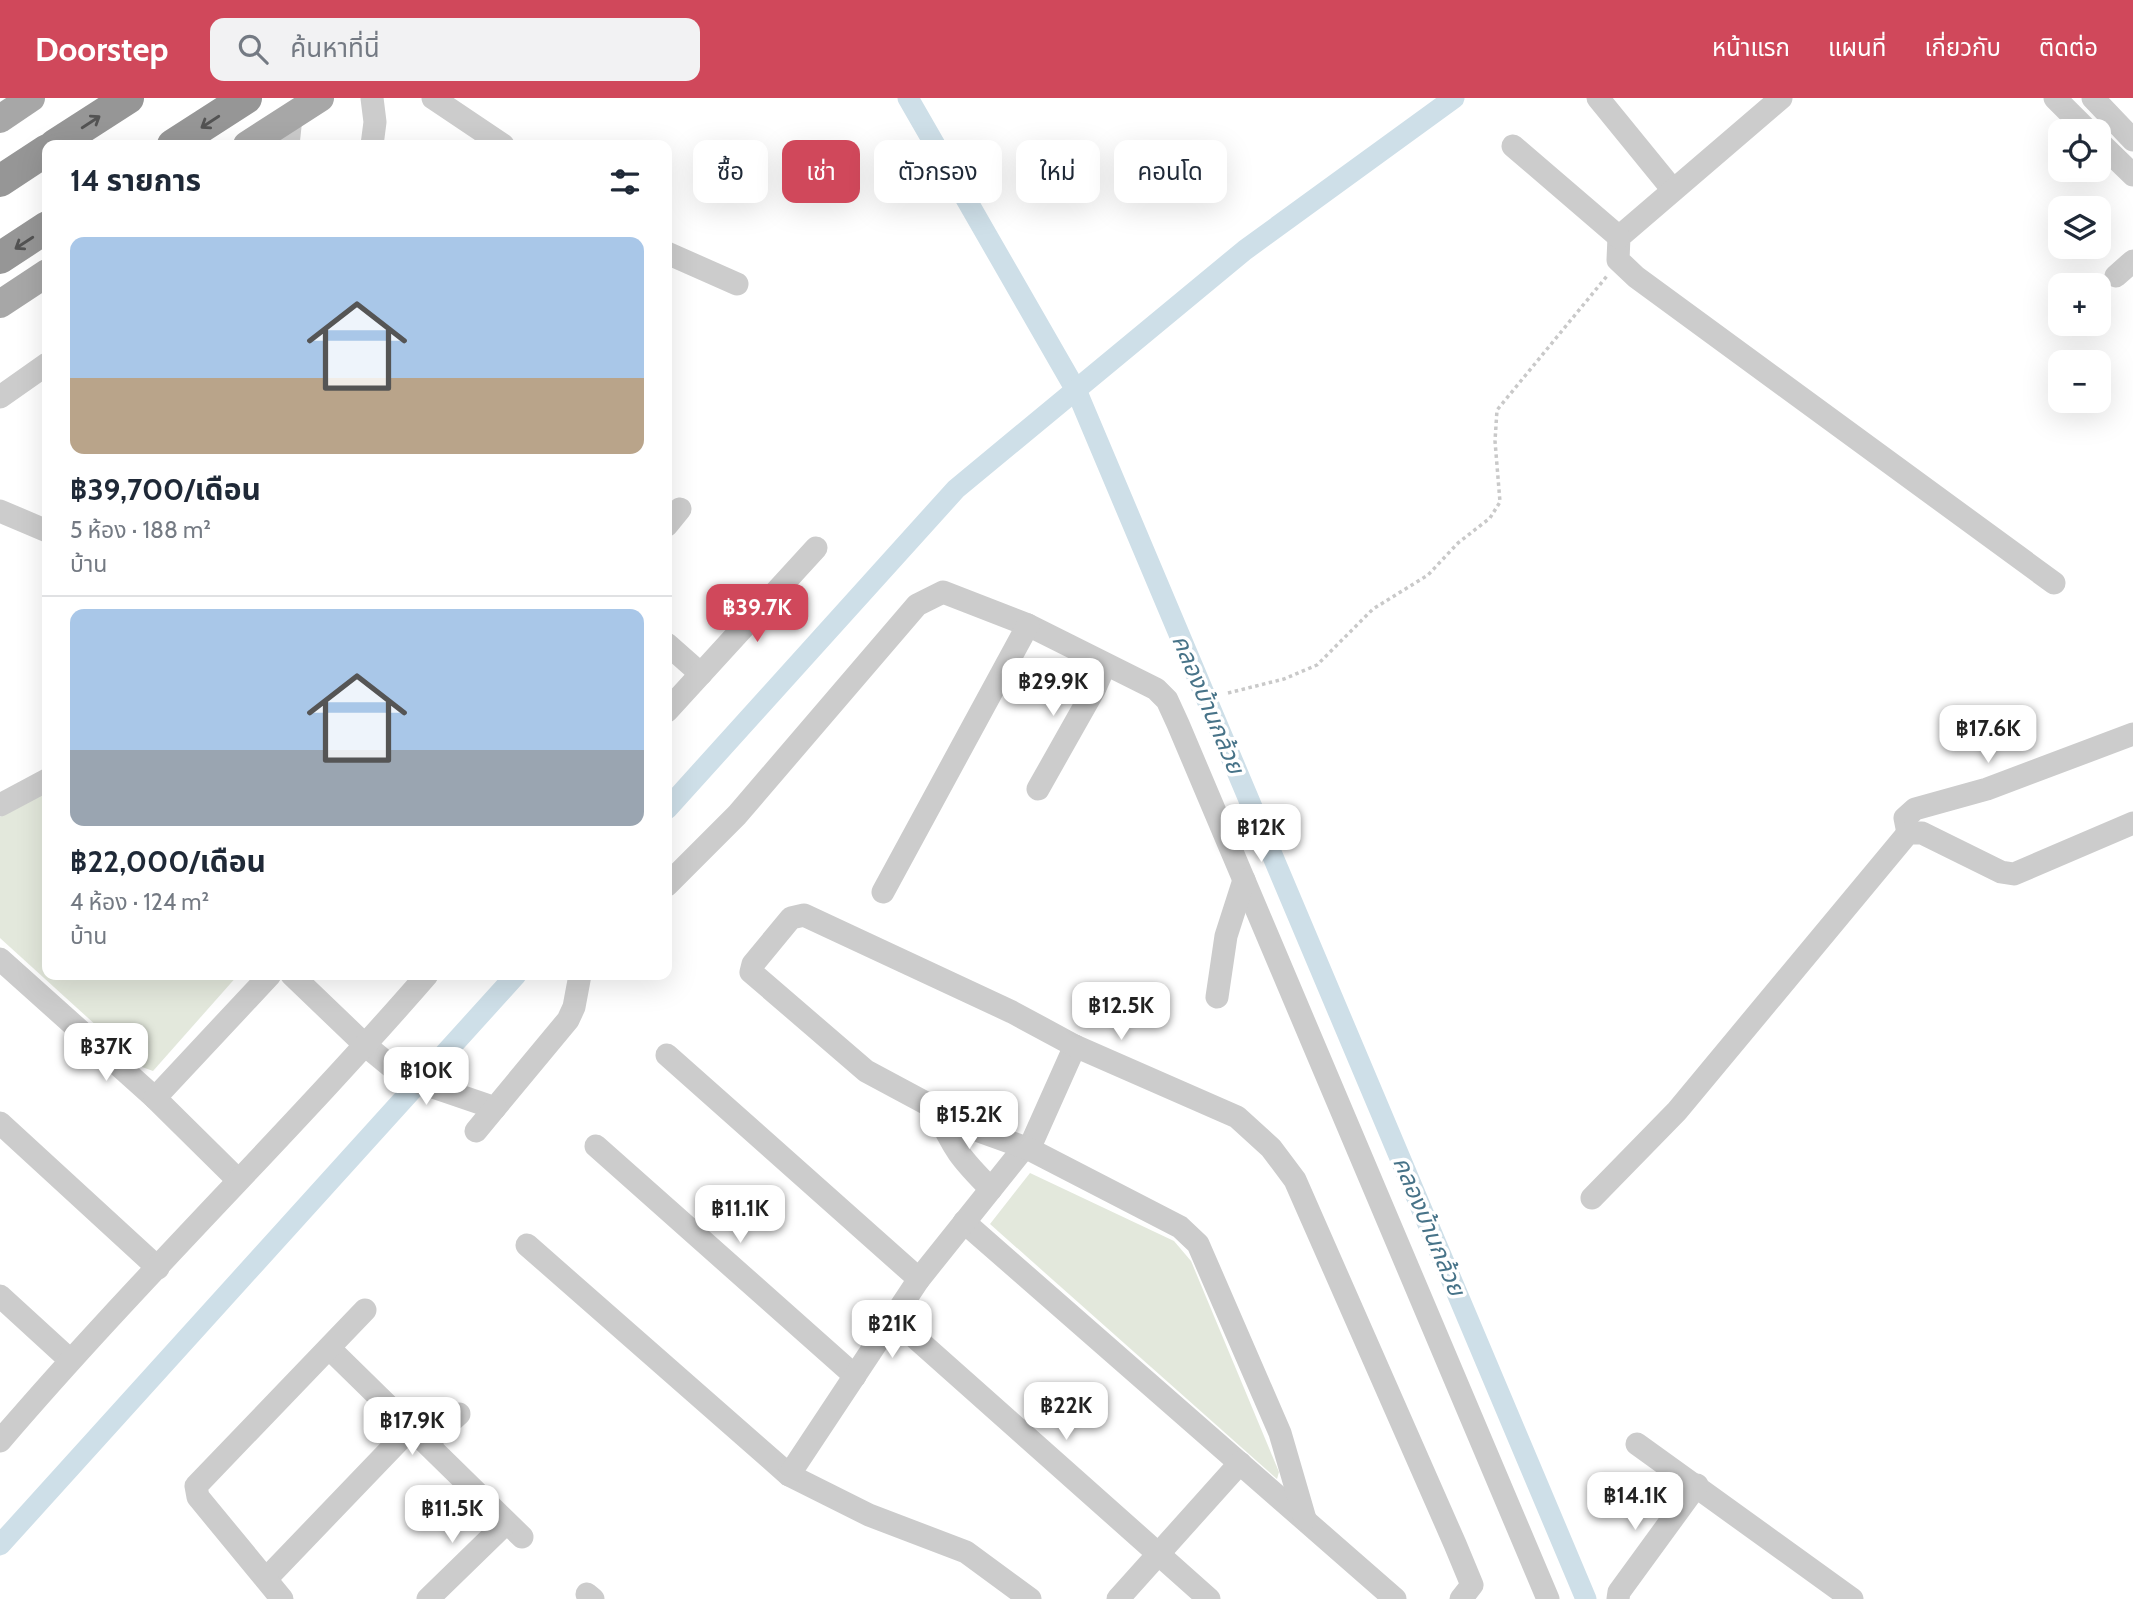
<!DOCTYPE html>
<html lang="th">
<head>
<meta charset="utf-8">
<style>
  :root { --surface:#fff; --page:#f2f2f3; --text:#1f2937; --muted:#747a83; --line:#e0e1e3; --accent:#d0485b }
  body { margin:0; font-family:Cabin,"Noto Sans Thai",sans-serif; background:var(--page); color:var(--text); height:100vh; display:flex; flex-direction:column; font-size:26px; white-space:nowrap }
  * { box-sizing:border-box; margin:0 }
  p { font-size:23px; color:var(--muted) }
  .icon { flex:none; width:38px; height:38px; fill:none; stroke:currentColor; stroke-width:2; stroke-linecap:round; stroke-linejoin:round }
  .map { position:relative; flex:1; overflow:hidden }
  .drawer { position:absolute; left:42px; top:42px; width:630px; height:840px; display:flex; flex-direction:column; background:var(--surface); border-radius:14px; box-shadow:0 7px 28px #0002 }
  .drawer>* { flex:none }
  .banner { position:absolute; left:693px; top:42px; width:665px; height:63px; display:flex; gap:14px }
  .tools { position:absolute; left:2048px; top:21px; display:grid; gap:14px }
  .tools a { display:grid; place-items:center; width:63px; height:63px; border-radius:14px; background:var(--surface); box-shadow:0 7px 28px #0002; font-size:35px }
  .price { position:absolute; translate:-50% -60px; padding:0 16px; border-radius:14px; background:#fff; color:#222; font-size:23px; line-height:46px; filter:drop-shadow(0 2px 4px #0008) }
  .price::after { content:''; position:absolute; left:50%; top:42px; width:21px; height:16px; margin-left:-10px; background:inherit; clip-path:polygon(0 0,100% 0,50% 100%) }
  .price.selected { background:var(--accent); color:#fff }
  ul { padding:0; list-style:none }
  li { display:grid; align-content:center; gap:14px; height:371px; padding:0 28px }
  li+li { border-top:2px solid var(--line) }
  li span { display:grid; place-items:center; height:217px; border-radius:14px; color:#555 }
  li>.icon { margin-inline-start:auto }
  span .icon { width:126px; height:126px; fill:#fffc; stroke-width:1 }
  li b { font-size:30px }
  h2 { display:flex; justify-content:space-between; align-items:center; height:84px; padding:0 28px; font-size:30px }
  .chip { padding:0 24px; border-radius:14px; background:var(--surface); box-shadow:0 7px 28px #0002; font-size:24px; line-height:63px }
  .chip.selected { background:var(--accent); color:#fff }
  header { display:flex; align-items:center; gap:42px; box-sizing:border-box; height:98px; padding:0 35px; background:var(--accent); color:#fff }
  header strong { font-size:33px }
  nav { display:flex; gap:38px; margin-inline-start:auto; font-size:24px }
  .search { width:490px; height:63px; background:var(--page); display:flex; align-items:center; gap:18px; box-sizing:border-box; padding:0 24px; border-radius:14px; color:var(--muted); font-size:26px }
  .map>svg:first-child { display:block }
  .green { fill:#e3e8dc }
  .lines { fill:none; stroke-linecap:round; stroke-linejoin:round }
  .canal { stroke:#cedfe8; stroke-width:21 }
  .path { stroke:#c9c9c9; stroke-width:3.5; stroke-dasharray:3.5 3.5; stroke-linecap:butt }
  .minor { stroke:#ccc; stroke-width:23 }
  .major { stroke:#a7a7a7; stroke-width:28 }
  .highway { stroke:#969696; stroke-width:32 }
  .oneway { stroke:#535353 }
  .labels { text-anchor:middle; stroke-width:7; stroke-linejoin:round; paint-order:stroke }
  .water-label { font-size:24px; font-style:italic; fill:#477388; stroke:#fff }
</style>
</head>
<body>
<header>
<strong>Doorstep</strong>
<div class="search"><svg class="icon" aria-label="search" viewBox="0 0 24 24"><circle cx="10" cy="10" r="6"/><path d="M15 15l6 6"/></svg>ค้นหาที่นี่</div>
<nav><a>หน้าแรก</a><a>แผนที่</a><a>เกี่ยวกับ</a><a>ติดต่อ</a></nav>
</header>
<div class="map">
<svg width="2133" height="1501" viewBox="0 0 2133 1501">
  <rect width="100%" height="100%" fill="#fff"/>
  <g class="green">
    <path d="M47,694V877H238L153,973L142,969L0,840V719Z"/>
    <path d="M1030,1075L1174,1143L1191,1163L1279,1374L1277,1381L990,1126Z"/>
  </g>
  <g class="lines">
    <g class="canal">
      <path d="M908,0L1077,294L1586,1501"/>
      <path d="M667,711L956,391L1245,152L1454,0"/>
      <path d="M0,1447L516,877"/>
    </g>
    <path class="path" d="M1228,595L1284,581L1317,567L1373,511L1428,477L1458,445L1490,420L1500,404L1495,343L1497,312L1607,178"/>
    <g class="minor">
      <path d="M372,0L375,24L372,47"/>
      <path d="M433,0L503,47"/>
      <path d="M1598,0L1673,92"/>
      <path d="M1781,0L1619,139L1618,162L1636,179L2054,485"/>
      <path d="M2055,0L2088,33"/>
      <path d="M2093,0L2133,42"/>
      <path d="M2098,43L2133,77"/>
      <path d="M288,47L291,19"/>
      <path d="M1513,48L1619,139"/>
      <path d="M667,155L737,186"/>
      <path d="M2116,178L2133,163"/>
      <path d="M0,299L47,266"/>
      <path d="M0,413L47,433"/>
      <path d="M667,427L680,411"/>
      <path d="M667,546L701,576"/>
      <path d="M667,613L816,450"/>
      <path d="M1038,691L1095,590L1105,567"/>
      <path d="M0,707L47,682"/>
      <path d="M1908,735L1905,720L1915,711L1987,691L2133,636"/>
      <path d="M667,787L737,717L917,507L943,494L1028,527L1156,591L1167,602L1178,626L1548,1501"/>
      <path d="M883,794L1028,527"/>
      <path d="M0,861L155,1000L238,1082"/>
      <path d="M292,877L365,947L404,979L495,1010L568,922L574,909L580,877"/>
      <path d="M1217,899L1226,838L1244,782"/>
      <path d="M667,957L919,1181"/>
      <path d="M155,1000L270,877"/>
      <path d="M936,1011C952,1050 962,1062 991,1091"/>
      <path d="M0,1025L158,1170"/>
      <path d="M476,1033L495,1010"/>
      <path d="M596,1048L855,1278"/>
      <path d="M1029,1051L1075,948"/>
      <path d="M1592,1100L1677,1013L1908,735H1922L2001,774L2014,776L2133,725"/>
      <path d="M964,1124L1395,1501"/>
      <path d="M527,1147L789,1377L869,1417L966,1454L1030,1501"/>
      <path d="M0,1198L70,1262"/>
      <path d="M893,1220L1209,1501"/>
      <path d="M329,1250L522,1439"/>
      <path d="M0,1343C137,1183 289,1036 427,877"/>
      <path d="M428,1344L459,1316"/>
      <path d="M1637,1346L1852,1501"/>
      <path d="M789,1377L919,1181L1023,1051"/>
      <path d="M1305,1421L1280,1335L1198,1146L1180,1129L1029,1051L976,1032L866,973L751,874L753,866L791,820L804,817L1012,914L1075,948L1237,1019L1271,1050L1295,1082L1455,1446L1472,1487L1461,1501"/>
      <path d="M266,1481L411,1330"/>
      <path d="M587,1496L593,1501"/>
      <path d="M282,1501L198,1399L196,1388L365,1212"/>
      <path d="M428,1501L506,1425"/>
      <path d="M1118,1501L1240,1365"/>
      <path d="M1618,1501L1619,1494L1697,1387"/>
    </g>
    <g class="major">
      <path d="M0,21L31,0"/>
      <path d="M247,47L320,0"/>
      <path d="M0,206L47,175"/>
    </g>
    <g class="highway">
      <path d="M55,47L128,0"/>
      <path d="M173,47L246,0"/>
      <path d="M0,83L47,52"/>
      <path d="M0,160L47,129"/>
    </g>
  </g>
  <defs><path id="oneway-shaft" d="M-6 0H5M1.5-3L5.5 0L1.5 3" fill="none" stroke-width="1.6" stroke-linecap="round" stroke-linejoin="round" transform="scale(1.75)"/></defs>
  <g class="oneway">
    <use href="#oneway-shaft" transform="translate(91 24) rotate(-33)"/>
    <use href="#oneway-shaft" transform="translate(210 24) rotate(147)"/>
    <use href="#oneway-shaft" transform="translate(24 145) rotate(147)"/>
  </g>
  <g class="labels">
    <g class="water-label">
      <text transform="translate(1208 606) rotate(67)" y="8">คลองบ้านกล้วย</text>
      <text transform="translate(1429 1128) rotate(67)" y="8">คลองบ้านกล้วย</text>
    </g>
  </g>
</svg>
<div class="tools">
<a><svg class="icon" aria-label="locate" viewBox="0 0 24 24"><circle cx="12" cy="12" r="6"/><path d="M12 2v4M12 18v4M2 12h4M18 12h4"/></svg></a>
<a><svg class="icon" aria-label="layers" viewBox="0 0 24 24"><path d="M12 4l9 5-9 5-9-5zM3 14l9 5 9-5"/></svg></a>
<a>+</a>
<a>−</a>
</div>
<b class="price selected" style="left:757px;top:546px">฿39.7K</b>
<b class="price" style="left:1053px;top:620px">฿29.9K</b>
<b class="price" style="left:1988px;top:667px">฿17.6K</b>
<b class="price" style="left:1261px;top:766px">฿12K</b>
<b class="price" style="left:1121px;top:944px">฿12.5K</b>
<b class="price" style="left:106px;top:985px">฿37K</b>
<b class="price" style="left:426px;top:1009px">฿10K</b>
<b class="price" style="left:969px;top:1053px">฿15.2K</b>
<b class="price" style="left:740px;top:1147px">฿11.1K</b>
<b class="price" style="left:892px;top:1262px">฿21K</b>
<b class="price" style="left:1066px;top:1344px">฿22K</b>
<b class="price" style="left:412px;top:1359px">฿17.9K</b>
<b class="price" style="left:1635px;top:1434px">฿14.1K</b>
<b class="price" style="left:452px;top:1447px">฿11.5K</b>
<div class="banner">
<a class="chip">ซื้อ</a>
<a class="chip selected">เช่า</a>
<a class="chip">ตัวกรอง</a>
<a class="chip">ใหม่</a>
<a class="chip">คอนโด</a>
</div>
<section class="drawer">
<h2>14 รายการ<svg class="icon" aria-label="filters" viewBox="0 0 24 24"><path d="M4 7h16M4 17h16"/><circle cx="9" cy="7" r="2"/><circle cx="15" cy="17" r="2"/></svg></h2>
<ul>
<li><span style="background:linear-gradient(#a9c7e8 65%,#b9a48a 0)"><svg class="icon" aria-label="home" viewBox="0 0 24 24"><path d="M3 11l9-7 9 7M6 9v11h12V9"/></svg></span><div><b>฿39,700/เดือน</b><p>5 ห้อง · 188 m²</p><p>บ้าน</p></div></li>
<li><span style="background:linear-gradient(#a9c7e8 65%,#9aa5b1 0)"><svg class="icon" aria-label="home" viewBox="0 0 24 24"><path d="M3 11l9-7 9 7M6 9v11h12V9"/></svg></span><div><b>฿22,000/เดือน</b><p>4 ห้อง · 124 m²</p><p>บ้าน</p></div></li>
</ul>
</section>
</div>
</body>
</html>
